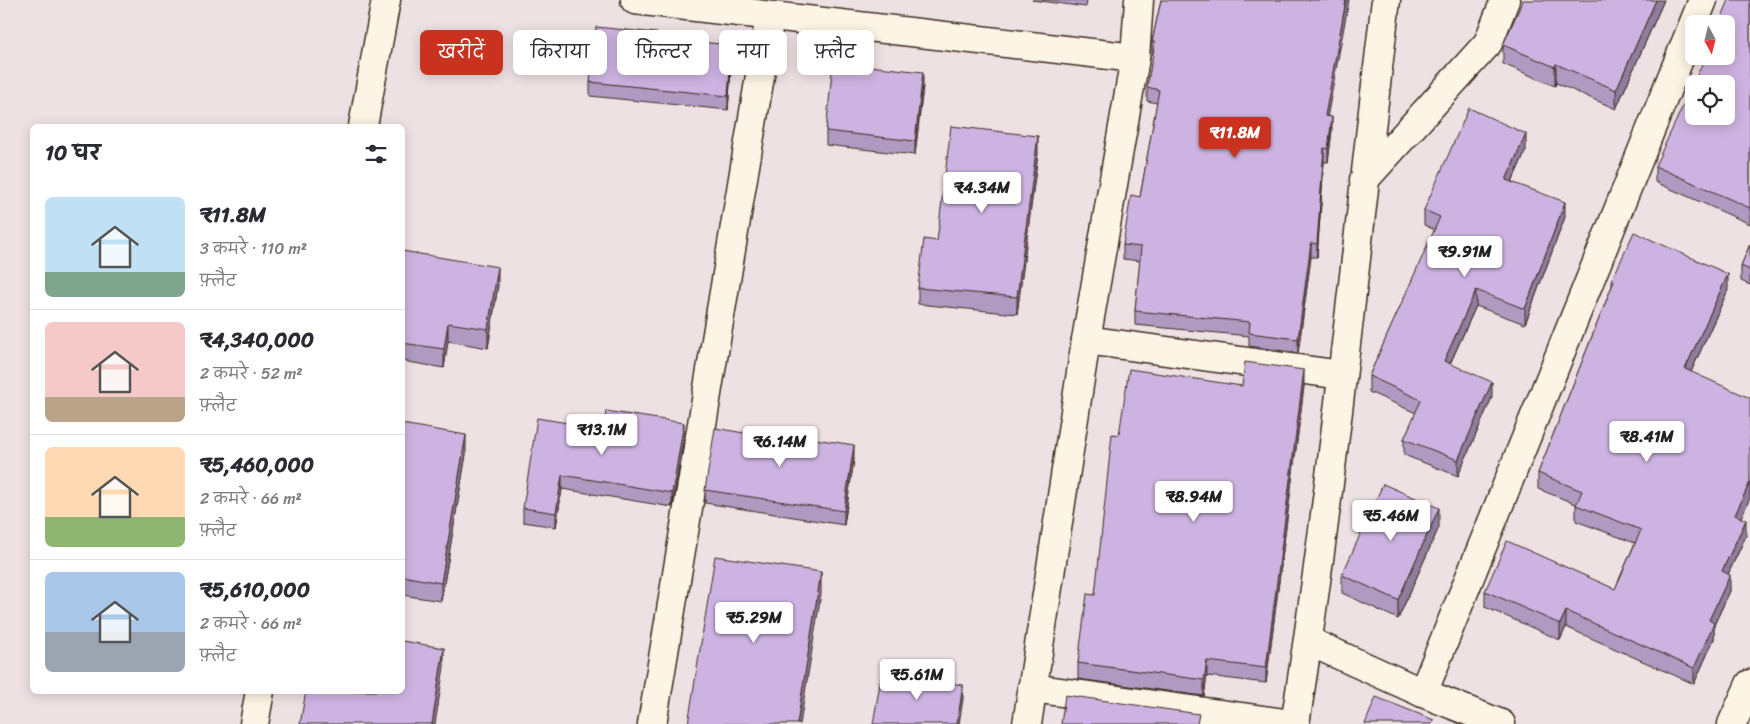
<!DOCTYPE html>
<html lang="hi">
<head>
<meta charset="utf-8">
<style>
  :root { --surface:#fff; --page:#f7f7f7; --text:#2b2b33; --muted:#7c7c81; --line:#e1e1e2; --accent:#c8321e }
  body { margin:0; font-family:Sriracha,"Playpen Sans Deva",sans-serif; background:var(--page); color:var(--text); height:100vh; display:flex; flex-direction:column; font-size:19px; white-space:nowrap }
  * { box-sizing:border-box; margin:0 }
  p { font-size:16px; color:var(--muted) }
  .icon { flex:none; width:28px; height:28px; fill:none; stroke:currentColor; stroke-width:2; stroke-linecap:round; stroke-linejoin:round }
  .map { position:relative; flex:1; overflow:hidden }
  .panel { position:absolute; left:30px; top:124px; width:375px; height:570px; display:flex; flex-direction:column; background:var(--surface); border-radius:8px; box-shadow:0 2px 12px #0003 }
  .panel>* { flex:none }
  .banner { position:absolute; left:420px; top:30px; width:475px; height:45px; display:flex; gap:10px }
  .needle { width:32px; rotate:173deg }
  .tools { position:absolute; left:1685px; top:15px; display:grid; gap:10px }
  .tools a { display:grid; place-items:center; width:50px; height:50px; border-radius:8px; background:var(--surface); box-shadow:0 2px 12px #0003; font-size:25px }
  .price { position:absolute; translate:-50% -42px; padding:0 11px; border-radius:5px; background:#fff; color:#222; font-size:16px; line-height:32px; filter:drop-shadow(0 1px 2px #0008) }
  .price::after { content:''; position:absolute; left:50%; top:30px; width:15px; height:11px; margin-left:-8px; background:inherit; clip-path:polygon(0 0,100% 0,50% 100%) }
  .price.on { background:var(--accent); color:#fff }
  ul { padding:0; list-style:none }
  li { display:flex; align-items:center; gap:15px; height:125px; padding:0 15px }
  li+li { border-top:1px solid var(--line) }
  li span { display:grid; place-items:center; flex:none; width:140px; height:100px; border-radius:8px; color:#555 }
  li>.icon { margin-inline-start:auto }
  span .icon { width:60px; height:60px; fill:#fffc; stroke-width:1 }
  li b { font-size:21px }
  h2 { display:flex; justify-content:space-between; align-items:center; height:60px; padding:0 15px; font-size:21px }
  .chip { padding:0 18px; border-radius:8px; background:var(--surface); box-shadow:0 2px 12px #0003; font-size:18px; line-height:45px }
  .chip.on { background:var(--accent); color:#fff }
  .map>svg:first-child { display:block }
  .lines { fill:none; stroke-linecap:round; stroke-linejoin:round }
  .minor-casing { stroke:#3b2a1e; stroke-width:31 }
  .minor { stroke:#fcf5e5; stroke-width:28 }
  .wall { fill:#b09ac2; stroke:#3b2a1e }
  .shaded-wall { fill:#907d9e; stroke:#3b2a1e }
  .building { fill:#cdb3e2; stroke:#3b2a1e; fill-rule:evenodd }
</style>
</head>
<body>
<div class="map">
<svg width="1750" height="724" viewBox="0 0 1750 724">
  <rect width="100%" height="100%" fill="#eee1e4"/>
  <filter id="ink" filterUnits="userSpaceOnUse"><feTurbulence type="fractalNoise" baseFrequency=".02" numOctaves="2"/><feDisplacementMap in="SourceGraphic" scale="10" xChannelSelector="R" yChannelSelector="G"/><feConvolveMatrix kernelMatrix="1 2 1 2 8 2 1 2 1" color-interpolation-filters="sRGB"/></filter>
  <g filter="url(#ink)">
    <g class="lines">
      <g class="minor-casing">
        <g id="minor">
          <path d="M635,0L1135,58"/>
          <path d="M363,126L386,0"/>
          <path d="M1364,180L1488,43L1505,0"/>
          <path d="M1086,340L1342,375"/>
          <path d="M1308,641L1423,693L1501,724"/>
          <path d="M1032,688L1292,724"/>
          <path d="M1423,693L1703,0"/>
          <path d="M254,724L260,691"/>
          <path d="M652,724L770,16"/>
          <path d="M1027,724L1086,340L1135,58L1139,0"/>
          <path d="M1295,724C1333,484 1357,241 1386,0"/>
          <path d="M1732,724L1750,684"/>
        </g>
      </g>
      <use href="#minor" class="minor"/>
    </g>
    <g class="wall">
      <path d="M1032,0H1087L1086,7Z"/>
      <path d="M1161,0L1328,116L1332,130L1328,162H1324L1317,257H1311L1298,353L1249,346V336L1135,325V311L1140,261L1123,259V245L1140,197L1157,103L1147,101V87L1153,56L1152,55V42Z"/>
      <path d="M1664,0L1616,109L1556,83L1555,86L1503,64V45Z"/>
      <path d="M1750,0V224L1655,182V166Z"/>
      <path d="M657,38L732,58L728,110L590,96V82Z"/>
      <path d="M923,86L915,155L826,145V131Z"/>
      <path d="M1526,150L1512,182L1565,217L1525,324L1476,306L1450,364L1492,397L1458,476L1404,455V439L1416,413L1369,392V376L1435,230L1424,225V210Z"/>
      <path d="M1038,153L1017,314L918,304V288L937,241Z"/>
      <path d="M1750,244V285L1741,281V266Z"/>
      <path d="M402,251L498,285L488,348L448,341L444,368L402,361Z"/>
      <path d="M1612,280L1728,290L1691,372L1741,518L1746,536L1728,574L1730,591L1714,625V639L1694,684L1566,627L1560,640L1485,607V591L1615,589L1635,543L1576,521V504L1538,489V473L1612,286Z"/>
      <path d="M1242,386H1304L1266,683L1207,676L1204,696L1078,679V663L1095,595L1119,435Z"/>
      <path d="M402,424L466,454L441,601L402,595Z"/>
      <path d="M604,429L684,437L672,507L562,489L556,527L523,522V508Z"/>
      <path d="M854,459L844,525L705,503V490Z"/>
      <path d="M1439,527L1398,619L1342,593V575Z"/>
    </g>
    <g class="shaded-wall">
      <path d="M1346,0H1349L1325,129V116Z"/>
      <path d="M1656,0H1664L1616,109V90Z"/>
      <path d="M732,45V58L728,110V96Z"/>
      <path d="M1556,64V83L1555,86V67Z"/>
      <path d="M923,72V86L915,155V141Z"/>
      <path d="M1332,117V130L1328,162V149Z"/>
      <path d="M1526,134V150L1506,195V180Z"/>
      <path d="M1038,136V153L1017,314V297Z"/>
      <path d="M1324,148V162L1317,257V244Z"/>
      <path d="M1565,202V217L1525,324V309Z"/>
      <path d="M1311,243V257L1298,353V339Z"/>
      <path d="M498,267V285L488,348V329Z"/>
      <path d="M1728,274V290L1685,385V369Z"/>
      <path d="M1476,290V306L1444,377V361Z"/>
      <path d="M448,323V341L444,368V349Z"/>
      <path d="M1304,370V386L1266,683V668Z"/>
      <path d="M1492,382V397L1458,476V460Z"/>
      <path d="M684,423V437L672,507V493Z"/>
      <path d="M466,435V454L441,601V583Z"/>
      <path d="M854,445V459L844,525V511Z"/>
      <path d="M562,475V489L556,527V513Z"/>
      <path d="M1750,482V498L1735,531V515Z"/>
      <path d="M1439,508V527L1398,619V600Z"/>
      <path d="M1746,520V536L1722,587V571Z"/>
      <path d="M821,572V594L800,724H797Z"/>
      <path d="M1730,575V591L1714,625V639L1694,684V668L1709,620Z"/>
      <path d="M1566,611V627L1560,640V624Z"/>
      <path d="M444,648V667L435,724H432Z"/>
      <path d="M1207,661V676L1204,696V680Z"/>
      <path d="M963,685V699L959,724H957Z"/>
    </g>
    <g class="building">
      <path d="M1161,0H1346L1325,116L1332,117L1328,149L1324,148L1317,244L1311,243L1298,339L1249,333L1250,322L1135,311L1141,247L1123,245L1131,195L1140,197L1159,90L1147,87L1155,42H1152Z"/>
      <path d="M1523,0H1656L1616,90L1556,64L1555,67L1503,45Z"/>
      <path d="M1729,0H1750V208L1655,166L1706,56H1726V24H1719ZM1694,84H1726V116H1694Z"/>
      <path d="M596,27L657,33L656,38L732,45L728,96L590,82Z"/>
      <path d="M833,62L923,72L915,141L826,131Z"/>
      <path d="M1469,108L1526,134L1506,180L1565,202L1525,309L1476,290L1444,361L1492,382L1458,460L1404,439L1421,400L1369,376L1440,217L1424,210Z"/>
      <path d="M951,126L1038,136L1017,297L918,288L924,239L937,241Z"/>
      <path d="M1634,232L1728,274L1685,369L1750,398V482L1735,515L1746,520L1722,571L1730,575L1709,620L1714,623L1694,668L1566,611L1560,624L1485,591L1507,541L1615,589L1641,530L1576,505L1582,491L1538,473L1614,281L1612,280Z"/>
      <path d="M1750,244V270L1741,266Z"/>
      <path d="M402,251L498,267L488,329L448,323L444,349L402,343Z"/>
      <path d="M1245,362L1304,370L1266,668L1207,661L1204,680L1078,663L1087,594L1095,595L1112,434L1119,435L1129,369L1242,386Z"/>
      <path d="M606,411L684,423L672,493L562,475L556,513L523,508L537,418L604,429Z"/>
      <path d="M402,424L466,435L441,583L402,576Z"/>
      <path d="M715,428L744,433L745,428L854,445L844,511L705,490Z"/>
      <path d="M1383,484L1439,508L1398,600L1342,575Z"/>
      <path d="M715,556L821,572L797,724H688Z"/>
      <path d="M402,641L444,648L432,724H300L306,691H402Z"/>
      <path d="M882,672L963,685L957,724H873Z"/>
      <path d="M1065,695L1199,714L1197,724H1061Z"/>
      <path d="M1376,697L1434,720L1432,724H1365Z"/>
    </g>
  </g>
</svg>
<div class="tools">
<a><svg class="needle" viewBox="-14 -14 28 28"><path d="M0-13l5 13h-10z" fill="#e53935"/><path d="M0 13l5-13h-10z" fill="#7c7c81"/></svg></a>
<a><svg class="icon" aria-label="locate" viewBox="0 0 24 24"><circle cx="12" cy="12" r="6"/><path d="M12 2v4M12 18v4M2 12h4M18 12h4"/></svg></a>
</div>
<b class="price on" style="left:1235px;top:159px">₹11.8M</b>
<b class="price" style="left:982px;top:214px">₹4.34M</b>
<b class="price" style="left:1465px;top:278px">₹9.91M</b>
<b class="price" style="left:602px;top:456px">₹13.1M</b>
<b class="price" style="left:1647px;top:463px">₹8.41M</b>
<b class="price" style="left:780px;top:468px">₹6.14M</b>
<b class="price" style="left:1194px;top:523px">₹8.94M</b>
<b class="price" style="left:1391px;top:542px">₹5.46M</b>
<b class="price" style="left:754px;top:644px">₹5.29M</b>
<b class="price" style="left:917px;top:701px">₹5.61M</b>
<div class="banner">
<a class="chip on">खरीदें</a>
<a class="chip">किराया</a>
<a class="chip">फ़िल्टर</a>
<a class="chip">नया</a>
<a class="chip">फ़्लैट</a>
</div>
<section class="panel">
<h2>10 घर<svg class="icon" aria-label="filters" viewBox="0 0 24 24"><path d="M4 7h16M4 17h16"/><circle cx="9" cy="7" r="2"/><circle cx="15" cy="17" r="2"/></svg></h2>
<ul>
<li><span style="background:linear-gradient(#bfe0f5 75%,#7fa58c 0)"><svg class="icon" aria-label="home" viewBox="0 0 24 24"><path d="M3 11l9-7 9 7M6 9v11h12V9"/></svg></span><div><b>₹11.8M</b><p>3 कमरे · 110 m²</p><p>फ़्लैट</p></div></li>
<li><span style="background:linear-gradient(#f6c9c9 75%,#b9a48a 0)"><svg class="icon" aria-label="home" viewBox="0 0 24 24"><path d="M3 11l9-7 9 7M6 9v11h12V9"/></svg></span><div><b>₹4,340,000</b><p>2 कमरे · 52 m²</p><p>फ़्लैट</p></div></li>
<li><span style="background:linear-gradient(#ffd9b3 70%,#8fb573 0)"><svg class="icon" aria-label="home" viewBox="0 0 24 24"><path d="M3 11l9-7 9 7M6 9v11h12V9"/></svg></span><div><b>₹5,460,000</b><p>2 कमरे · 66 m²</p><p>फ़्लैट</p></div></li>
<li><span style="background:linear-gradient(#a9c7e8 60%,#9aa5b1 0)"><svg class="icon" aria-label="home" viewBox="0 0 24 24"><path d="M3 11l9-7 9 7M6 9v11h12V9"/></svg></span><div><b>₹5,610,000</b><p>2 कमरे · 66 m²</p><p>फ़्लैट</p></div></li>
</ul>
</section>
</div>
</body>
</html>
